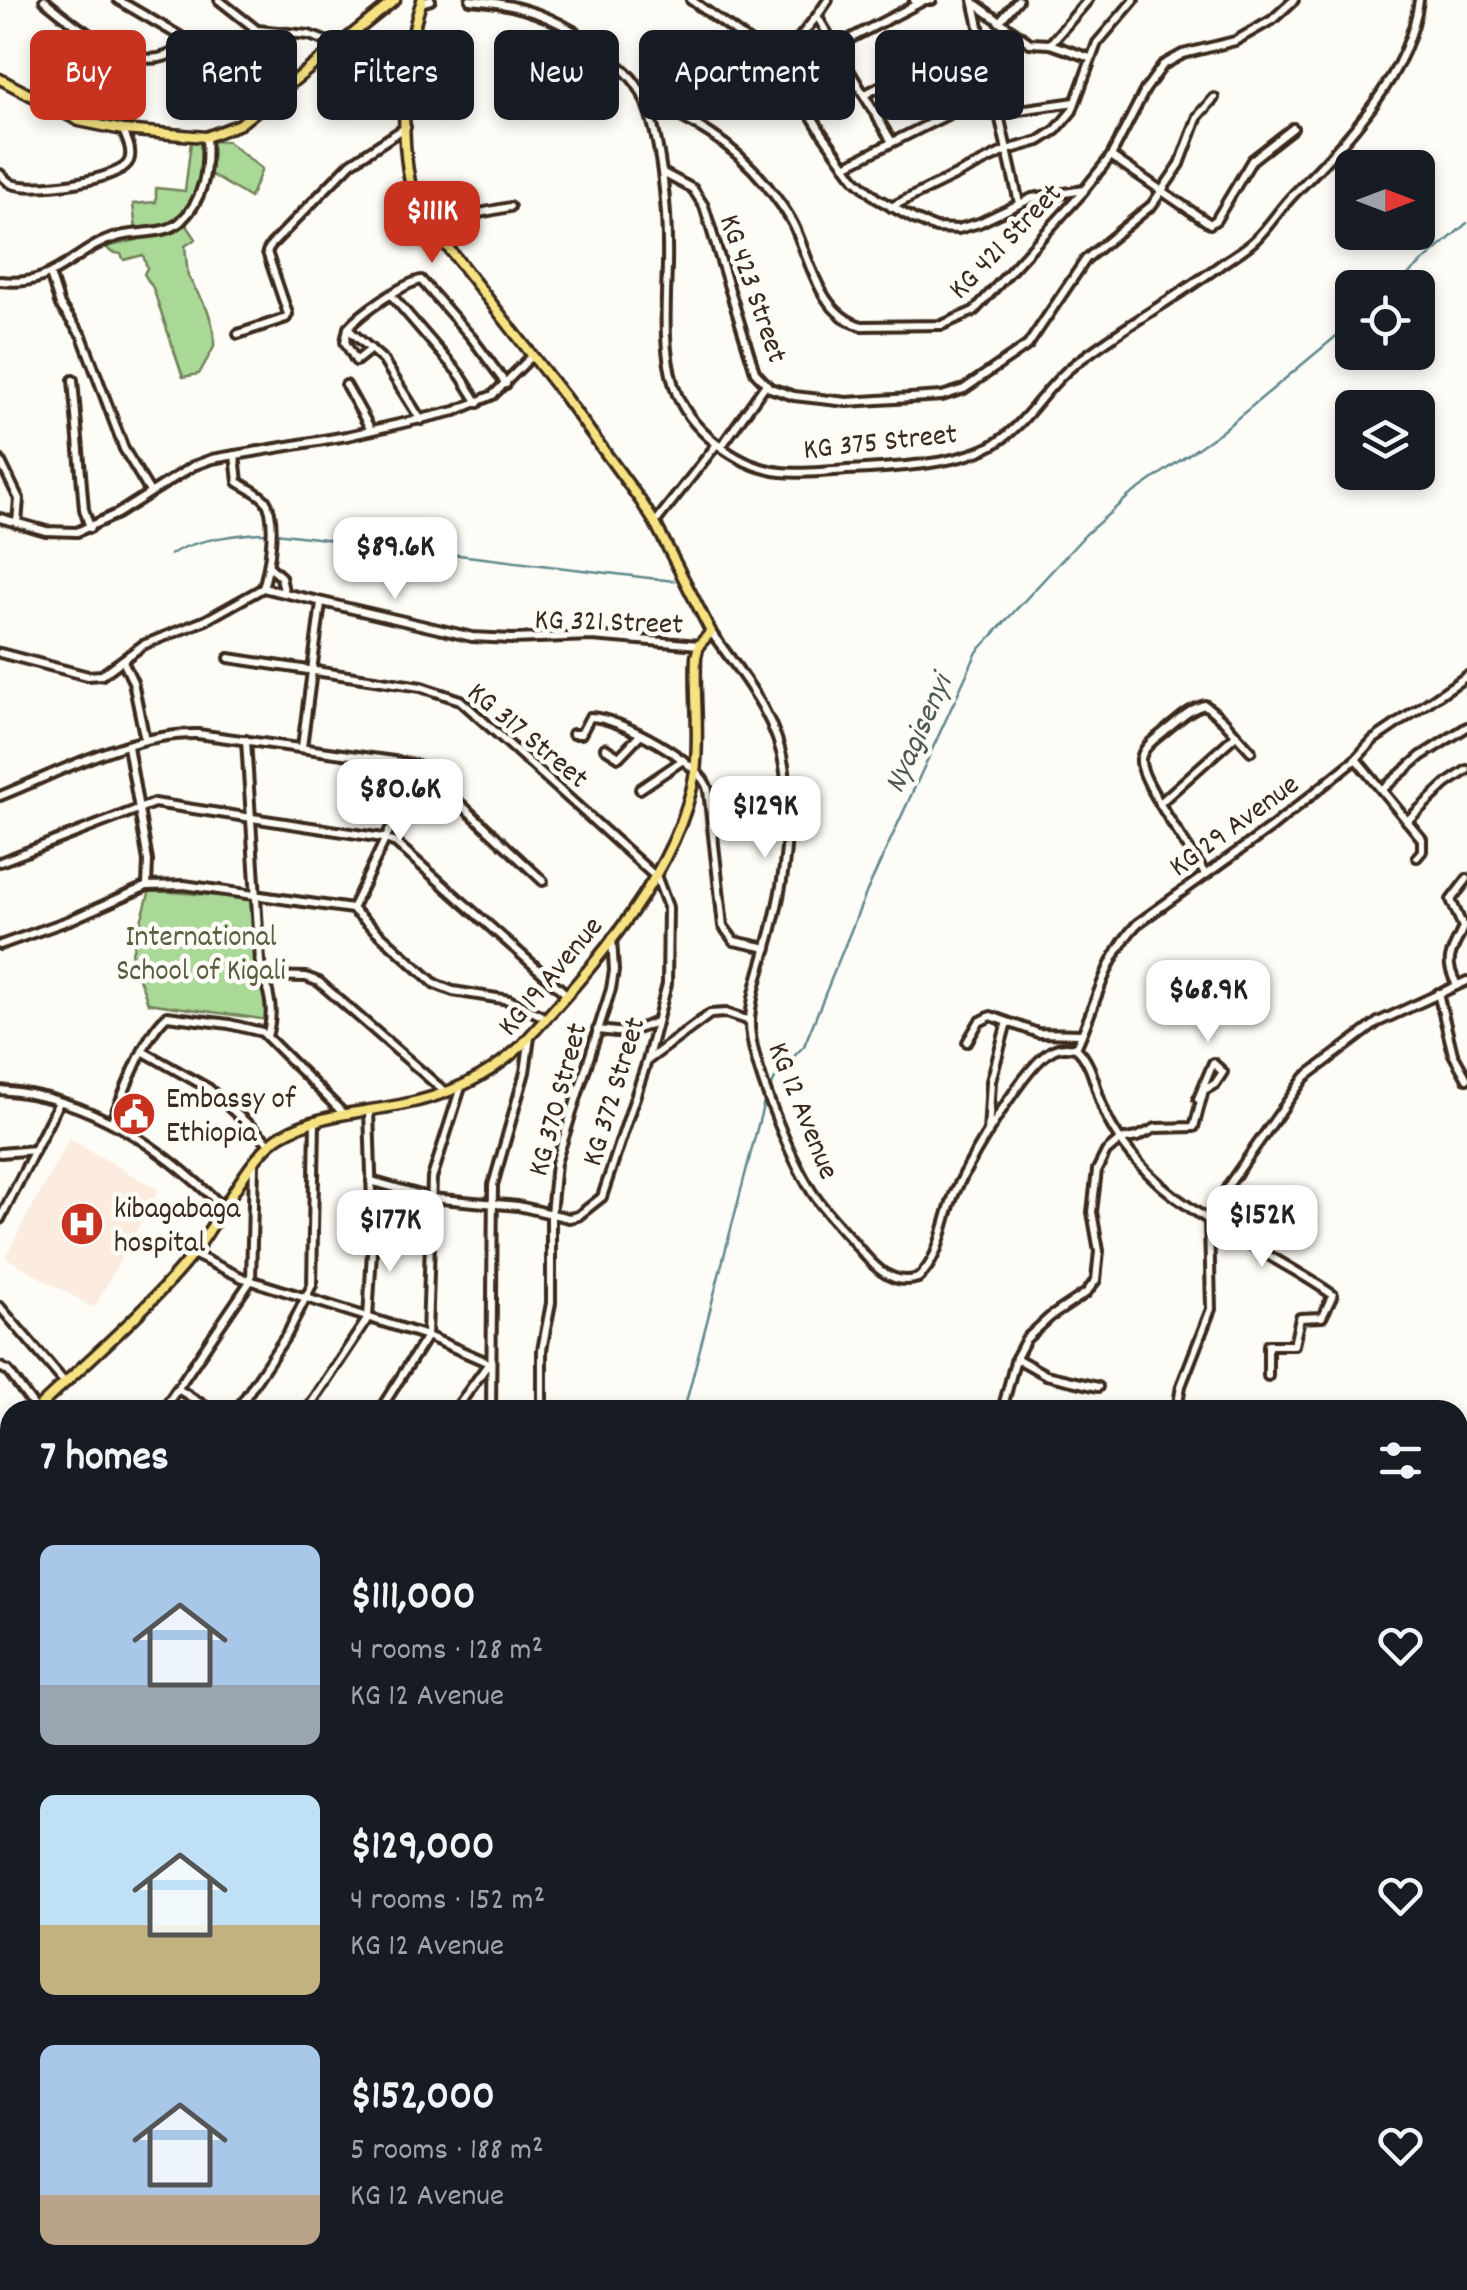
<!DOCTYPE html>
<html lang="en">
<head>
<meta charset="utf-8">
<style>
  :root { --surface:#171b24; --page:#20242c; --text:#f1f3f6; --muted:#9ea1a6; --accent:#c8321e }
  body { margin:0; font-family:Dekko,sans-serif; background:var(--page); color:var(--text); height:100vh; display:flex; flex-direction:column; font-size:38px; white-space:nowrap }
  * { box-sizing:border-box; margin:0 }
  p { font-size:32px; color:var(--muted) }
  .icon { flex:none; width:55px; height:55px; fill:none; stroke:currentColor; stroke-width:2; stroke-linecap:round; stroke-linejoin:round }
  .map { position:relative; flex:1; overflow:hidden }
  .panel { position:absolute; left:0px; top:1400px; width:1468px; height:890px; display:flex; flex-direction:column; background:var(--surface); border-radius:30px 30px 0 0; box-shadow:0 5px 15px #0003 }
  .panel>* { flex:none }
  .banner { position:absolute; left:30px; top:30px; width:1408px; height:90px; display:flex; gap:20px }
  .needle { width:65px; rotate:90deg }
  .tools { position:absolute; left:1335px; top:150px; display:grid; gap:20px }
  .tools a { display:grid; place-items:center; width:100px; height:100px; border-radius:15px; background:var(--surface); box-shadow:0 5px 15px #0003; font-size:50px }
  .price { position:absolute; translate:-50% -85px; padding:0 22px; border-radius:20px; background:#fff; color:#222; font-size:32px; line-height:65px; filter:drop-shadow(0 2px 5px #0008) }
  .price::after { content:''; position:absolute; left:50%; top:60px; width:30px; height:22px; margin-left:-15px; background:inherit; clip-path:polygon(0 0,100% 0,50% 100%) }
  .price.current { background:var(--accent); color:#fff }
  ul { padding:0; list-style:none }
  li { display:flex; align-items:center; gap:30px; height:250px; padding:0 40px }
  li span { display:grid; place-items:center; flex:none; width:280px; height:200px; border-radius:15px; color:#555 }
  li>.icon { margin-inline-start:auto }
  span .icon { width:120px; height:120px; fill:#fffc; stroke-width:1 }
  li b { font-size:42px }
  h2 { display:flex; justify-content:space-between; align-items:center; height:120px; padding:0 40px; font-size:42px }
  .tag { padding:0 35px; border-radius:15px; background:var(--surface); box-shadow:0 5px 15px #0003; font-size:35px; line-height:90px }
  .tag.current { background:var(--accent); color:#fff }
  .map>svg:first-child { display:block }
  .built { fill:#fcecdf }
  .green { fill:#a9d897; stroke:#72815a; stroke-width:2.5 }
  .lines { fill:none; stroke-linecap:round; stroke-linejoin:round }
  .stream { stroke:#5f888c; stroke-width:2.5 }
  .minor-casing { stroke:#3b2a1e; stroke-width:14 }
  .major-casing { stroke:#3b2a1e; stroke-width:15 }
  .minor { stroke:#fdfcf7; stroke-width:6 }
  .major { stroke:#f6e281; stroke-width:8 }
  .labels { text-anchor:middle; stroke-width:9; stroke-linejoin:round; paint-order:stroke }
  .street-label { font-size:30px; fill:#3b2a1e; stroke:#fdfcf7 }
  .park-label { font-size:30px; fill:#5c5e42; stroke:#fdfcf7 }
  .poi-label { font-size:30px; fill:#3b2a1e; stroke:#fdfcf7; text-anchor:start }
  .water-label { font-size:32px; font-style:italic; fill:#4d5955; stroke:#fdfcf7 }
</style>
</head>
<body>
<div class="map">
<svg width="1467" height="2290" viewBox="0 0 1467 2290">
  <rect width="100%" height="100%" fill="#fdfcf7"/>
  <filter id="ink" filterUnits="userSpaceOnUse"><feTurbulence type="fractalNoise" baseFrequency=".01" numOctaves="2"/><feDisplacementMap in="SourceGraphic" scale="20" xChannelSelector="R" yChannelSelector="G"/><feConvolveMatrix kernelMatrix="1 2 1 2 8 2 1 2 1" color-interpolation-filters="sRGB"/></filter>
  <g filter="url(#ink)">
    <g class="built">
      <path d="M69,1139L159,1190L94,1308L5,1257Z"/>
      <path d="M0,1465L10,1477V1584L4,1594L10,1620V1740L0,1748Z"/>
    </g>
    <g class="green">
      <path d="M227,141L262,169L250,198L212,175L203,200L186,224L196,239L185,246L188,276L208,311L214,332V347L199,374L183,377L153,288L144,274L147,268L143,255L124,260L121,254L111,252L106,247L137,240L133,204L156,202V188L185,191L191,142Z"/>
      <path d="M150,890L252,899L268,1020L148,1003L131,956Z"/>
    </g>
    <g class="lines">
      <g class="stream">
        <path d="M1393,288L1467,223"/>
        <path d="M170,555C192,539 248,532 275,533L674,581"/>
        <path d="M769,1091L778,1073L804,1046L867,891L977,652L1086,534L1129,496L1222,431L1352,323"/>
        <path d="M684,1410L765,1098"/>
        <path d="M291,2290L312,2280"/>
        <path d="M533,2290L537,2280"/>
      </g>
      <g class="minor-casing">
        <g id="minor">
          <path d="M44,0C74,24 142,84 180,47V36L118,0"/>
          <path d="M219,0L257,30L309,35L337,45"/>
          <path d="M470,0C517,3 558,17 595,46C612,60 633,74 642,94C663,140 668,216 667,265C666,305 662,347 674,386C687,429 737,467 781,472C798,474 816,472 834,471C879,468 957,467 996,443C1026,424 1043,391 1070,368C1117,330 1170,302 1219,266C1231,257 1245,250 1256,239C1270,225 1281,207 1295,193C1347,140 1409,77 1419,0"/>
          <path d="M691,0L779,63L822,133L855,179L876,198L914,219L936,228L958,229L979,223L1032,198L1084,190L1111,156L1145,90L1163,65L1183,54L1235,41L1272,20L1294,0"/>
          <path d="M828,0L817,16L892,142"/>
          <path d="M914,0H932"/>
          <path d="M973,0L1019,203"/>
          <path d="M421,3L431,0"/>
          <path d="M974,3L1030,43L1050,44L1090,58"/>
          <path d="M999,22L1018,0"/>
          <path d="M1050,44L1088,0"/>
          <path d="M836,46L923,1"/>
          <path d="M779,63L817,16"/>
          <path d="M864,95L979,34"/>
          <path d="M646,101C693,120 732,143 765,183C777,199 791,216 798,235C812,268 822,315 862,326L942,325L974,311L1084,191"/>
          <path d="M998,113L1075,102"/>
          <path d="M1111,156L1210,224L1216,220L1252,160L1293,128"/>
          <path d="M845,166L993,92"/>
          <path d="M663,173L693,189L704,206L755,372L770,388L794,396L847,402L942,396L964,389L1028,345L1086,259L1152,205L1180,164L1198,116L1214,98"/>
          <path d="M0,174C5,179 6,181 12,184C32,192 120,181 129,161C133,151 127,140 123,130"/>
          <path d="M461,189L465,217"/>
          <path d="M891,207L1007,150L1039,141L1056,130L1072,111L1097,43L1134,0"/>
          <path d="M428,223L510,207"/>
          <path d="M50,274L60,305L82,336L124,449L150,492"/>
          <path d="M0,281C59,288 73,247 120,236C138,231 165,235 180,222C205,199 208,169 206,137"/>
          <path d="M392,296L461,376L478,403"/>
          <path d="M348,329L383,360L421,420"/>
          <path d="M238,334L286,318L288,314L267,252L271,245L351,163L406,127"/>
          <path d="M371,349L356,361L345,342L348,328C361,313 402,284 421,280L472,338L506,384"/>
          <path d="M73,380L84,509L90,528"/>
          <path d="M346,385L371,430"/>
          <path d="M721,447L766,384"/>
          <path d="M235,455L238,482C246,487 259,493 265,500C278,518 269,568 263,588"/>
          <path d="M0,460L19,499L17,523"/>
          <path d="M0,518L46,531L77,532L117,514L193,466L212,459L347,436L455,411L493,395L532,356"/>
          <path d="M655,523L717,444"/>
          <path d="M270,567L281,577L284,591"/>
          <path d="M711,632C743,676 778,717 785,772C791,821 785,876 773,924C766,955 752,988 750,1020C748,1057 791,1160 812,1192C823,1209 837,1224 851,1239C868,1259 888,1288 918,1278C943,1256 942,1217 957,1188C972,1157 1025,1064 1053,1050C1060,1046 1068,1047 1076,1048C1093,1063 1095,1089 1104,1110C1111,1129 1124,1146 1137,1161C1186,1219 1271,1251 1333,1295L1322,1317L1300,1318L1294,1345H1268V1376"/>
          <path d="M0,653L88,676L102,675L143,645L206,620L263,588L472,637L512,639L592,636L699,645"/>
          <path d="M229,658L421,687L460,700L657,878L668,907L667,984L647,1061L602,1197L578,1216L569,1218L518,1206L431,1198L371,1181"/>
          <path d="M123,661L133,682L145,740"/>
          <path d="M573,734H581L590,717C618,717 702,762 708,790L723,926L734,941L767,948"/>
          <path d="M246,740L260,962C267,990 276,1007 267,1036"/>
          <path d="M128,746L148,861L147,886"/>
          <path d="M302,747L321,603"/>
          <path d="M605,748L619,757L639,736"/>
          <path d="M1356,759L1422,839V851L1417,857"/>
          <path d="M640,789L683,760"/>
          <path d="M1383,789L1421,756L1467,727"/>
          <path d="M0,796C63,771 129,733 198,734L401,762L420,766L543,881"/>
          <path d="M1160,803L1236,735"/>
          <path d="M1407,821L1446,784L1467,770"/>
          <path d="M0,862L154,803L383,838L396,843L566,994"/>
          <path d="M1205,874C1193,854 1138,778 1141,759C1143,746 1157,738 1166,730C1178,721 1190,708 1205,705L1223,720L1251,751"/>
          <path d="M352,909L420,766"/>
          <path d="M0,945L70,920L147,886L184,885L352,909L435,984L453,991L509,1000L546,1018"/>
          <path d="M263,976L306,977L319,982L445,1092"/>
          <path d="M1457,985C1442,957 1453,953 1463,927L1451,900L1467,879"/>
          <path d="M1438,993L1453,1054L1467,1079"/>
          <path d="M597,1030L626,1033L657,1022"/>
          <path d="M967,1042L979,1022L991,1016L1038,1033L1081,1034"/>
          <path d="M1076,1048C1096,1006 1104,959 1137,924L1272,827L1356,759L1373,740L1467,676"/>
          <path d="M144,1052L208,1088L269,1143"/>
          <path d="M648,1060L710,1014L726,1013L750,1021"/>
          <path d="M0,1090C91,1097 161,1147 224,1208"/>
          <path d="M112,1120C125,1092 144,1035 167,1016L229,1024L262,1032L344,1114"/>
          <path d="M988,1133L991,1081L1007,1022"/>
          <path d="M0,1153L35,1150"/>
          <path d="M0,1219L59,1102"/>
          <path d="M1209,1219L1230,1183L1305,1077L1378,1022L1467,981"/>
          <path d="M193,1254L243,1278L427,1336L489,1363L455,1410"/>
          <path d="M0,1307L65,1383"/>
          <path d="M1016,1358L1046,1375L1098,1387"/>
          <path d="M0,1367L8,1371L36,1409"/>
          <path d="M178,1389L211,1410"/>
          <path d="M163,1410L251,1280L254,1165"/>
          <path d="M237,1410L288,1333L312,1285L315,1122"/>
          <path d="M307,1410L368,1318L373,1235L369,1110"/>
          <path d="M380,1410L427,1336L432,1178L461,1087"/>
          <path d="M491,1410L493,1185L525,1072L530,1037"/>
          <path d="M542,1410V1350L551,1303V1214L556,1163L611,989L614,971L612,938"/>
          <path d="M1002,1410L1016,1358L1026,1339L1050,1317L1086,1293L1096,1280L1099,1251L1092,1212L1097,1170L1106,1152L1120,1140L1137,1137L1156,1128L1194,1127L1204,1090L1215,1084L1223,1072L1213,1063L1198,1099"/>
          <path d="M1177,1410L1181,1386L1211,1309L1209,1220"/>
          <path d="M0,1463L10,1473"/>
          <path d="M10,1589V1602"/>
          <path d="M0,1896L10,1885"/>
          <path d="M0,2017L10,2005"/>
          <path d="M0,2063H10"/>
          <path d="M0,2105L10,2095"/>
          <path d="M0,2204L10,2193"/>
          <path d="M1458,2225L1467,2223"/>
          <path d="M171,2280L184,2290"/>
          <path d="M941,2280L944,2290"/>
          <path d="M1210,2280L1212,2290"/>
          <path d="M1272,2280L1275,2290"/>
          <path d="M1454,2280L1467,2283"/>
          <path d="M2,2290L10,2280"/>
          <path d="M77,2290L84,2280"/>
          <path d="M148,2290L157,2280"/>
          <path d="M209,2290L211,2280"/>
          <path d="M1151,2290L1153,2280"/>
          <path d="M1335,2290L1343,2280"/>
        </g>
      </g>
      <g class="major-casing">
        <g id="major">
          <path d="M0,79L79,121L123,130L206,137L240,124L395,0"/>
          <path d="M36,1410C88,1360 146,1312 192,1255C218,1223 249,1154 282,1135C318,1114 360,1113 400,1105C446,1096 485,1079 520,1047C588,972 679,874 695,772C700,734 694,695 696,657L699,645L711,632L655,523L640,500L564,396L418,209C396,152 403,57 422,0"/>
          <path d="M0,1442L10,1433"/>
        </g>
      </g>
      <use href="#minor" class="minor"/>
      <use href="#major" class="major"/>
    </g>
  </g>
  <defs>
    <g id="civic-disc" transform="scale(2.25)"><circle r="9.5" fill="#c8321e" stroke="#fdfcf7"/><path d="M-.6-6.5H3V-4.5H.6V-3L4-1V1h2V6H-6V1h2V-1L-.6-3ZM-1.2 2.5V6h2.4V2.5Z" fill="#fff"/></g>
    <g id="hospital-disc" transform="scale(2.25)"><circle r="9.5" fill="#c8321e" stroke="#fdfcf7"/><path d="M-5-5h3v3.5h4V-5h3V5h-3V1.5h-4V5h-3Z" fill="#fff"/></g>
  </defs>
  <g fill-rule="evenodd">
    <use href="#civic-disc" x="134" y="1114"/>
    <use href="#hospital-disc" x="82" y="1224"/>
  </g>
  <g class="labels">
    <g class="street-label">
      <text transform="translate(1004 240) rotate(-46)" y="10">KG 421 Street</text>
      <text transform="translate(755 288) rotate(71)" y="10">KG 423 Street</text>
      <text transform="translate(880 440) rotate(-6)" y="10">KG 375 Street</text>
      <text transform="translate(609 620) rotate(2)" y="10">KG 321 Street</text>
      <text transform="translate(529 734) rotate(40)" y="10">KG 317 Street</text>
      <text transform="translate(1233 824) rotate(-36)" y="10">KG 29 Avenue</text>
      <text transform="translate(549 975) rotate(-50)" y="10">KG 19 Avenue</text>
      <text transform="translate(612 1091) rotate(-73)" y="10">KG 372 Street</text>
      <text transform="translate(556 1099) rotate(-75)" y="10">KG 370 Street</text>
      <text transform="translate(805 1110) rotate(68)" y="10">KG 12 Avenue</text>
    </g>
    <g class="park-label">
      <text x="201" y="945">International<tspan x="201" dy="34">School of Kigali</tspan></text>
    </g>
    <g class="poi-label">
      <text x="166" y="1107">Embassy of<tspan x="166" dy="34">Ethiopia</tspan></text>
      <text x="114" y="1217">kibagabaga<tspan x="114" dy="34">hospital</tspan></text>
    </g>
    <g class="water-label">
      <text transform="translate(916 733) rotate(-66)" y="11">Nyagisenyi</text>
    </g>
  </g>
</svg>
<div class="tools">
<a><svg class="needle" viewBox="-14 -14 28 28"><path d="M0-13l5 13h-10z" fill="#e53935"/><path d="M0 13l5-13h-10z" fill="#9ea1a6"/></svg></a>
<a><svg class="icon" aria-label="locate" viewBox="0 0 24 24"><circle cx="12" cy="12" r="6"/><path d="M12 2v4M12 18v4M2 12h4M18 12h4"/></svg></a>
<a><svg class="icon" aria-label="layers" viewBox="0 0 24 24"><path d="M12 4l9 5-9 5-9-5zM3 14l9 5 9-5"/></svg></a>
</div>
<b class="price current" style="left:432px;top:266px">$111K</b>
<b class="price" style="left:395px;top:602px">$89.6K</b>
<b class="price" style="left:400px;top:844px">$80.6K</b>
<b class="price" style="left:765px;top:861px">$129K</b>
<b class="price" style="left:1208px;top:1045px">$68.9K</b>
<b class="price" style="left:1262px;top:1270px">$152K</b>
<b class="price" style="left:390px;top:1275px">$177K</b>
<div class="banner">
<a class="tag current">Buy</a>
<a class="tag">Rent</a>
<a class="tag">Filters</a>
<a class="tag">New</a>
<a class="tag">Apartment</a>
<a class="tag">House</a>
</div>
<section class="panel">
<h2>7 homes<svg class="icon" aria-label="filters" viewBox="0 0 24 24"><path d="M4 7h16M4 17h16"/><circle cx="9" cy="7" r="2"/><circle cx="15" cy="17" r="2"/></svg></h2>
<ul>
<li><span style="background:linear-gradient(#a9c7e8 70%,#9aa5b1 0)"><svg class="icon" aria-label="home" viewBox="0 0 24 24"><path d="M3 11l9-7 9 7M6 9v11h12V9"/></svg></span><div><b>$111,000</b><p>4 rooms · 128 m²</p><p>KG 12 Avenue</p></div><svg class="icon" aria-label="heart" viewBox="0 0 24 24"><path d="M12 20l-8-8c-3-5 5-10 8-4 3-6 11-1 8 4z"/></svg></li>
<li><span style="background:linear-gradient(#bfe0f5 65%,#c2b280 0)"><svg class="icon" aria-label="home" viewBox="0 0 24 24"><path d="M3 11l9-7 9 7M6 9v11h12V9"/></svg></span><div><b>$129,000</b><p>4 rooms · 152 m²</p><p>KG 12 Avenue</p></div><svg class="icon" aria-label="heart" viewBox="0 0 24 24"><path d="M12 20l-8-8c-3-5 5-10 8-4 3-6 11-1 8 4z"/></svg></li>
<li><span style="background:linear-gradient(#a9c7e8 75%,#b9a48a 0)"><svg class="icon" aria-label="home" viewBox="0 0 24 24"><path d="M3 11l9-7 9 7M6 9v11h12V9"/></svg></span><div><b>$152,000</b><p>5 rooms · 188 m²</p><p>KG 12 Avenue</p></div><svg class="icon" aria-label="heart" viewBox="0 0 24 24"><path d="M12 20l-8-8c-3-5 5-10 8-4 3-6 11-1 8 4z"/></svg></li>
</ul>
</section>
</div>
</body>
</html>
